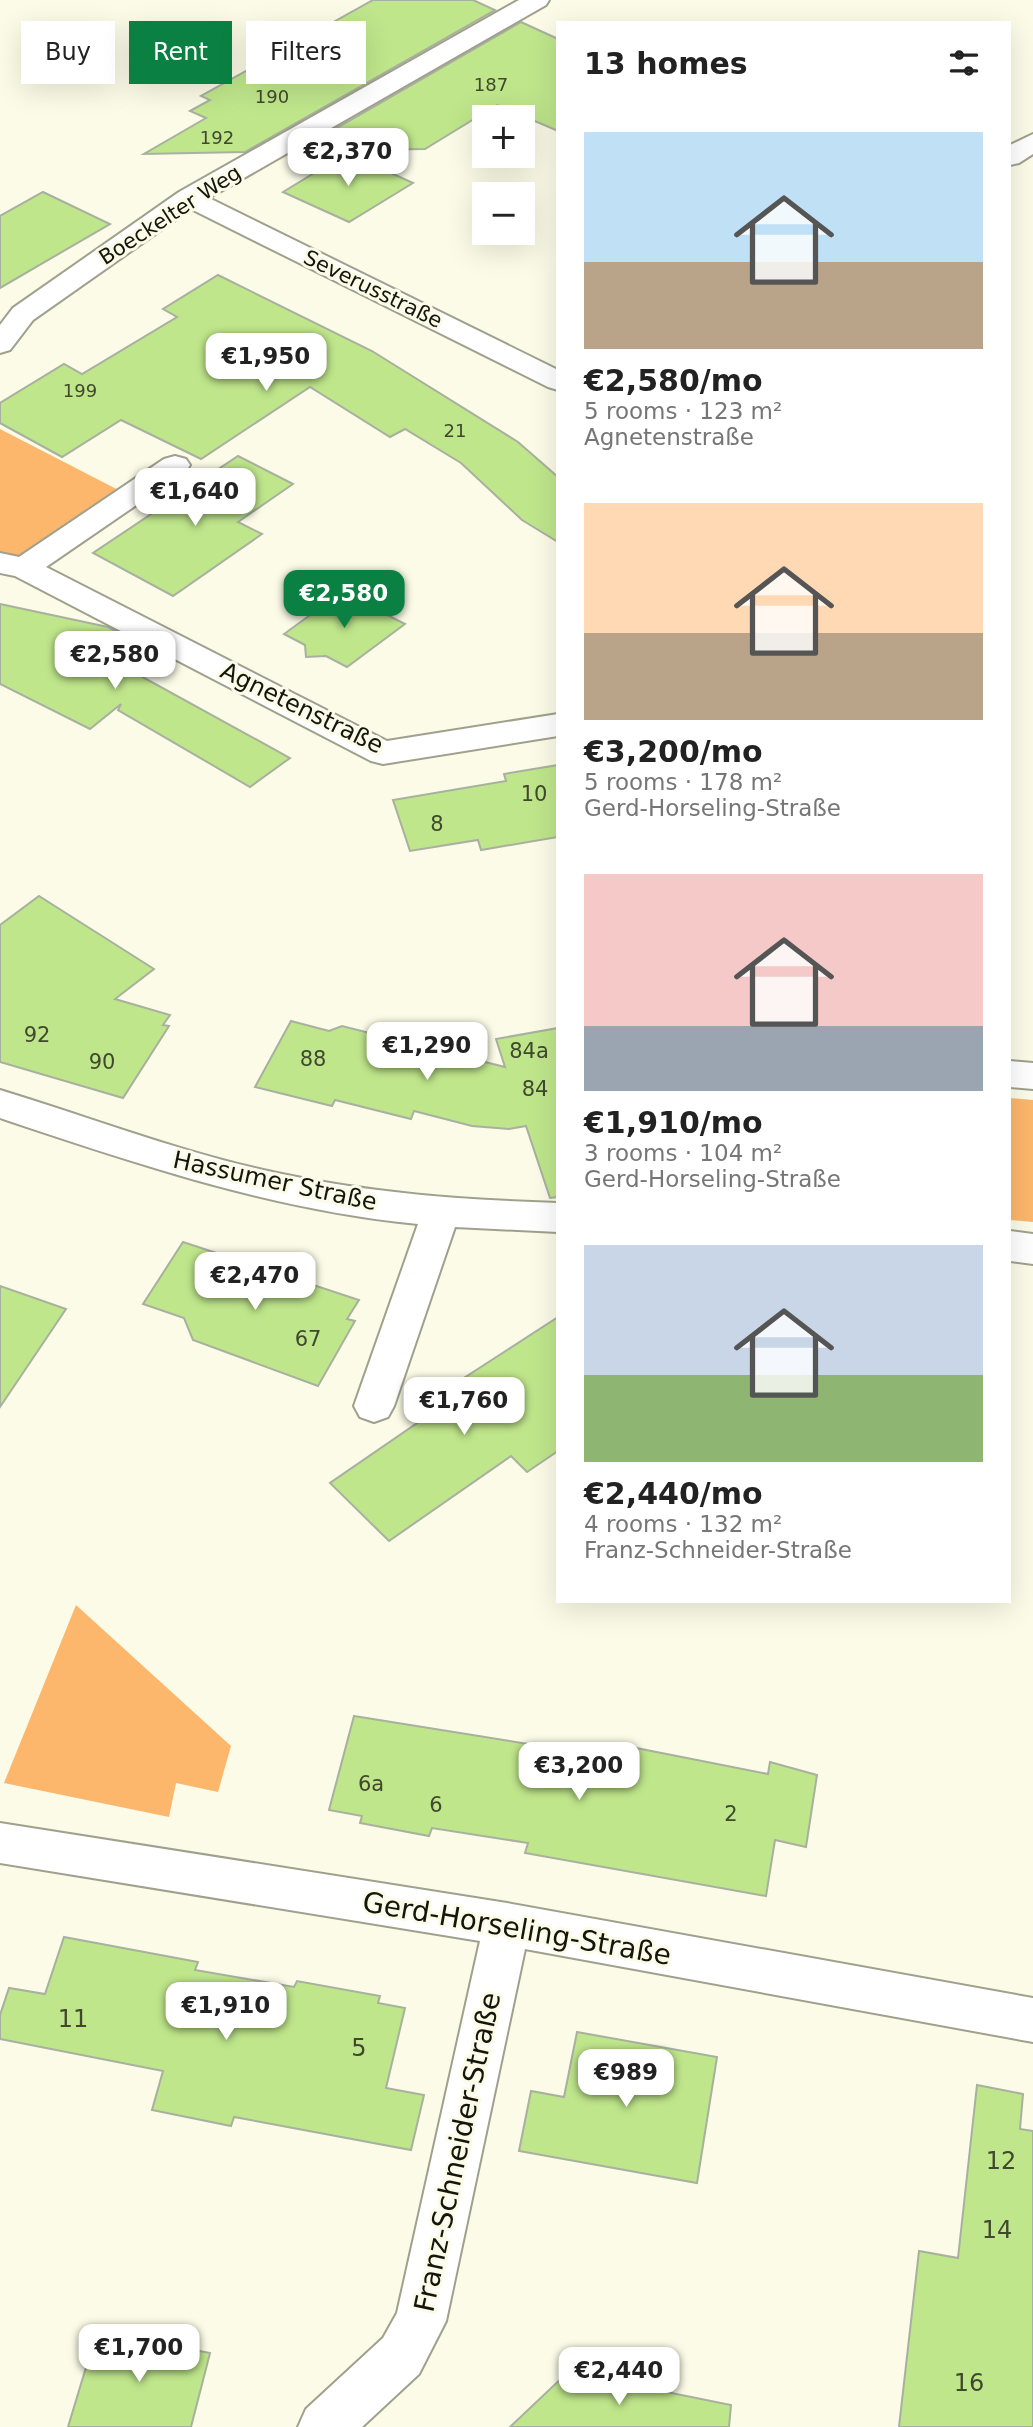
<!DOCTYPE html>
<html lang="en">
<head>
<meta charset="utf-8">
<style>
  :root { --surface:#fff; --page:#f6f6f6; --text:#222; --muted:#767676; --accent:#0b8043 }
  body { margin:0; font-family:"DejaVu Sans",sans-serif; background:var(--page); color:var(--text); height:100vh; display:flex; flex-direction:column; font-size:26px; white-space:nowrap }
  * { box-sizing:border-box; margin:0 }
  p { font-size:23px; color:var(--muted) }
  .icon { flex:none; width:38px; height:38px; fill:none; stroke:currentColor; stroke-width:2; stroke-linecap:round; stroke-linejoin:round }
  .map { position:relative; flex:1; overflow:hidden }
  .drawer { position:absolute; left:556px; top:21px; width:455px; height:1582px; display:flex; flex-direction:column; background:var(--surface); border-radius:0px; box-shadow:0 7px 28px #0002 }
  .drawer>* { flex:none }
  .top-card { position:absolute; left:21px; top:21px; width:430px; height:63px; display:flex; gap:14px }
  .fabs { position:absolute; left:472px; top:105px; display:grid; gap:14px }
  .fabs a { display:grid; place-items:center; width:63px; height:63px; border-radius:0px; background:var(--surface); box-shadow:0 7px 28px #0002; font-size:35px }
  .price { position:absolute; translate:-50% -60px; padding:0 16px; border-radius:14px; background:#fff; color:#222; font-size:23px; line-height:46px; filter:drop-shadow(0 2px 4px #0008) }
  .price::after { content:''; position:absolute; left:50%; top:42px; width:21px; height:16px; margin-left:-10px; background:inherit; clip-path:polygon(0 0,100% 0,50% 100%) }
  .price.selected { background:var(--accent); color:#fff }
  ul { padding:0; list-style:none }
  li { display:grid; align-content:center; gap:14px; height:371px; padding:0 28px }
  li span { display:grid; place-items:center; height:217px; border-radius:0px; color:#555 }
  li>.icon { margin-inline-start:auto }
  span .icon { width:126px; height:126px; fill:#fffc; stroke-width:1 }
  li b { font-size:30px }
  h2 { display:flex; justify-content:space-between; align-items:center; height:84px; padding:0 28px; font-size:30px }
  .tag { padding:0 24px; border-radius:0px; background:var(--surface); box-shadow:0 7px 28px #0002; font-size:24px; line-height:63px }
  .tag.selected { background:var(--accent); color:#fff }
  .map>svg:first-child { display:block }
  .green { fill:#fcb76c }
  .building { fill:#bfe68b; stroke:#a8b09f; stroke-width:2 }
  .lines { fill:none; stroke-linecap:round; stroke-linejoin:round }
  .minor-casing { stroke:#a0a08e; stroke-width:4 }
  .minor { fill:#fff; fill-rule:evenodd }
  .labels { text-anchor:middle; stroke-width:6; stroke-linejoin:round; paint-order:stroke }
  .far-number-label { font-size:18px; fill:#40492d }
  .far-street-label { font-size:21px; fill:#15150e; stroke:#fbfbe7 }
  .number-label { font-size:21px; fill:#40492d }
  .street-label { font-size:24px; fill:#15150e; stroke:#fbfbe7 }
  .near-number-label { font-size:24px; fill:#40492d }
  .near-street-label { font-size:28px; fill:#15150e; stroke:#fbfbe7 }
</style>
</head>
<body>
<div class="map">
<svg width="1033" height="2427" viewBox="0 0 1033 2427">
  <rect width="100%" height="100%" fill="#fbfbe7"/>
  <g class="green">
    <path d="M0,429L130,496L24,568L0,563Z"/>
    <path d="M1010,1098L1033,1100V1222L1010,1220Z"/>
    <path d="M76,1605L231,1746L218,1792L176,1783L169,1817L4,1783Z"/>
  </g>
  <g class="building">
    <path d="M373,0H473L495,10L245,152L144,154L206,118L190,111L210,100L201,96Z"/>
    <path d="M521,22L558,39V131L497,105L425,149L297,151Z"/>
    <path d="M347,153L413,183L349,222L283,192Z"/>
    <path d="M43,192L110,224L0,288V216Z"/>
    <path d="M218,275L372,351L518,442L558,477V542L522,520L461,463L405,429L390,437L310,387L201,459L121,420L62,457L0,423V403L64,364L82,374L177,317L163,309Z"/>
    <path d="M238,456L293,484L238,522L262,534L173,596L93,553Z"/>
    <path d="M342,592L405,624L347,667L326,656L306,657L305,645L284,634Z"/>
    <path d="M0,604L108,627L119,633L98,648L133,665L128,669L290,758L250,787L118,710L121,704L90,729L0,684Z"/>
    <path d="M558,765V837L481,850L478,840L410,851L393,800L506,781L504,774Z"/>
    <path d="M39,896L154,969L115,999L170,1015L163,1025L169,1026L123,1098L0,1062V925Z"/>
    <path d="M291,1021L329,1031L342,1026L505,1067L496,1039L558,1028V1197L550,1198L526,1126L509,1129L472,1126L414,1111L411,1119L335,1100L332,1106L255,1087Z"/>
    <path d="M183,1242L359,1300L347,1319L355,1321L318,1386L193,1340L184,1318L143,1304Z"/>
    <path d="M0,1286L66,1309L0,1407Z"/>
    <path d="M558,1317V1451L527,1472L511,1456L389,1541L330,1483L452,1399L444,1391Z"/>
    <path d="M354,1716L628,1760L631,1747L768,1774L770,1762L817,1775L806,1847L775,1840L766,1896L525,1853L528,1843L432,1828L429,1836L360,1823L362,1816L329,1810Z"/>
    <path d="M64,1937L198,1962L195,1970L294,1987L297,1981L380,1996L378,2003L405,2008L386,2088L424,2095L411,2150L234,2117L231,2126L152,2110L163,2071L0,2039V2015L9,1988L45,1994Z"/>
    <path d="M577,2032L717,2057L697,2183L519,2151L531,2091L564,2097Z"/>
    <path d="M977,2085L1023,2094L1020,2129L1033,2131V2427H899L919,2251L958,2258Z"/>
    <path d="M97,2331L210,2353L191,2427H68Z"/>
    <path d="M568,2372L731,2405L729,2427H510Z"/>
  </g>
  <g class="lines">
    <g class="minor-casing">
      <g id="minor">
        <path d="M519,0H549L546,5L209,198L558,370V390L548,387L191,209L33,320L10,350L0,353V325L13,308L179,192Z"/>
        <path d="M1033,134V154L1019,163L1010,165V145Z"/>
        <path d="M175,456L186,459L190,465L186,471L46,567L387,741L558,714V736L383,764L371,761L15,576L0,573V553L19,557L164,459Z"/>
        <path d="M1010,1061L1033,1063V1089L1010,1087Z"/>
        <path d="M0,1090C92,1118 182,1153 277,1173C369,1193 463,1200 558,1203V1232L455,1227L394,1406L388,1417L374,1422L360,1417L354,1406L418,1224C273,1210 137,1164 0,1118Z"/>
        <path d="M1010,1231L1033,1234V1264L1010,1261Z"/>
        <path d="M0,1823L507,1903L1033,1998V2042L525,1949L446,2321L419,2374L362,2427H298L306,2409L383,2338L397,2313L480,1941L0,1863Z"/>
      </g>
    </g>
    <use href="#minor" class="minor"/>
  </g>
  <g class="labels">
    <g class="far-number-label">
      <text x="491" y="91">187</text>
      <text x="272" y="103">190</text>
      <text x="217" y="144">192</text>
      <text x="80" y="397">199</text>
      <text x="455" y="437">21</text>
    </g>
    <g class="far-street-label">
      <text transform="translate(170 215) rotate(-33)" y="7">Boeckelter Weg</text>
      <text transform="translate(373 289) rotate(26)" y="7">Severusstraße</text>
    </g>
    <g class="number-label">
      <text x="534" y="801">10</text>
      <text x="437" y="831">8</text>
      <text x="37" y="1042">92</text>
      <text x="529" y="1058">84a</text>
      <text x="313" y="1066">88</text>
      <text x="102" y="1069">90</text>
      <text x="535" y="1096">84</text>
      <text x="308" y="1346">67</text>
      <text x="371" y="1791">6a</text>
      <text x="436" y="1812">6</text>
      <text x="731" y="1821">2</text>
    </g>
    <g class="street-label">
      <text transform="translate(302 708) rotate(26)" y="8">Agnetenstraße</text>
      <text transform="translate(275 1181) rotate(12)" y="8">Hassumer Straße</text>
    </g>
    <g class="near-number-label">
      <text x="73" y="2027">11</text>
      <text x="359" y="2056">5</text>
      <text x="1001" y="2169">12</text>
      <text x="997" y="2238">14</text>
      <text x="969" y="2391">16</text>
    </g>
    <g class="near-street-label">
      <text transform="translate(517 1928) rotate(10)" y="10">Gerd-Horseling-Straße</text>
      <text transform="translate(457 2152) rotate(-78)" y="10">Franz-Schneider-Straße</text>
    </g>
  </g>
</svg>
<div class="fabs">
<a>+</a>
<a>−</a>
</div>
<b class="price" style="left:348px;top:188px">€2,370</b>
<b class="price" style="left:266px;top:393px">€1,950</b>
<b class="price" style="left:195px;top:528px">€1,640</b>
<b class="price selected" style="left:344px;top:630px">€2,580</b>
<b class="price" style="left:115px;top:691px">€2,580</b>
<b class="price" style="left:427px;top:1082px">€1,290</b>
<b class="price" style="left:255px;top:1312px">€2,470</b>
<b class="price" style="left:464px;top:1437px">€1,760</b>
<b class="price" style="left:579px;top:1802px">€3,200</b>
<b class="price" style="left:226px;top:2042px">€1,910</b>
<b class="price" style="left:626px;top:2109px">€989</b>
<b class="price" style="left:139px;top:2384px">€1,700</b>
<b class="price" style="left:619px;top:2407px">€2,440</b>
<div class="top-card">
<a class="tag">Buy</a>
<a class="tag selected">Rent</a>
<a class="tag">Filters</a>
</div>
<section class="drawer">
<h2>13 homes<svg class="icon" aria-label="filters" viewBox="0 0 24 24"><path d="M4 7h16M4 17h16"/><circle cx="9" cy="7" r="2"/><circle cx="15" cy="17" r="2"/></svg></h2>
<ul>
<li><span style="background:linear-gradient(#bfe0f5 60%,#b9a48a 0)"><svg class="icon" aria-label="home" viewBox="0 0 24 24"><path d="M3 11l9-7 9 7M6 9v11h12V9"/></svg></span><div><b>€2,580/mo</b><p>5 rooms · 123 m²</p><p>Agnetenstraße</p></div></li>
<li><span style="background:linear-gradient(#ffd9b3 60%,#b9a48a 0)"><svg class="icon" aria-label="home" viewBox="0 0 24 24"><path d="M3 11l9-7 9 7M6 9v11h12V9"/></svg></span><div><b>€3,200/mo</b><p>5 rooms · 178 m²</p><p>Gerd-Horseling-Straße</p></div></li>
<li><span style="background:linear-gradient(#f6c9c9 70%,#9aa5b1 0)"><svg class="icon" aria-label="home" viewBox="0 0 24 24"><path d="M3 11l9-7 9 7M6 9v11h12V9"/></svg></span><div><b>€1,910/mo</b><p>3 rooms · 104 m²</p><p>Gerd-Horseling-Straße</p></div></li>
<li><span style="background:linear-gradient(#c9d6e8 60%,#8fb573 0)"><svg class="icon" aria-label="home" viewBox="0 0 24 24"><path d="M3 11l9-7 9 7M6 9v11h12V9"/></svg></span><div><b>€2,440/mo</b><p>4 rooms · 132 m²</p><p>Franz-Schneider-Straße</p></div></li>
</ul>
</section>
</div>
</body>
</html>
